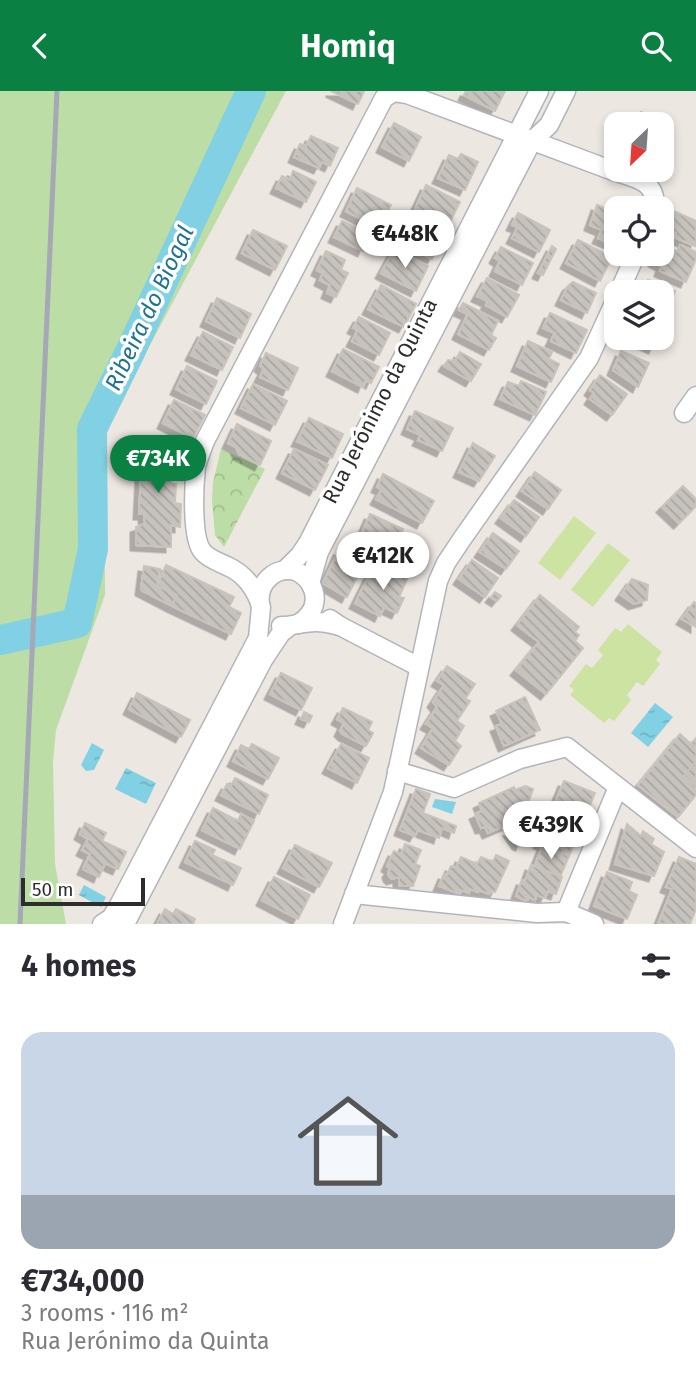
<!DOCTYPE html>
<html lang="en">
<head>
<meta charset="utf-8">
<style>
  :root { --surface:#fff; --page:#f7f7f7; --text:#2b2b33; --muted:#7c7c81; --accent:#0b8043 }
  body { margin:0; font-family:"Fira Sans",sans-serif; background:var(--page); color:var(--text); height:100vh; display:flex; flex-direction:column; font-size:26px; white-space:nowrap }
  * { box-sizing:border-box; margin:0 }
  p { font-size:23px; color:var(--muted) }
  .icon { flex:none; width:38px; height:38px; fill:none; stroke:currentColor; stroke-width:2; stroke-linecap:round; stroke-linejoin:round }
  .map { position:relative; height:833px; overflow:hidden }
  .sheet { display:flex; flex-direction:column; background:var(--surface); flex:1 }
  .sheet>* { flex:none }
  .needle { width:46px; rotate:205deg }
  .controls { position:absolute; left:604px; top:21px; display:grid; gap:14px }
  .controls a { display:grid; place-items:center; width:70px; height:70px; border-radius:14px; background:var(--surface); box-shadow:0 4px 10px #0003; font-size:35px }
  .scale { position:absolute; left:21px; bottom:18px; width:124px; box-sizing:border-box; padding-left:7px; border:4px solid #2d2d2d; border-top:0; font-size:19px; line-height:24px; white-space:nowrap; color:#2d2d2d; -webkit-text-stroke:5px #fff; paint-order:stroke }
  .price { position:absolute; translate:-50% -60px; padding:0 16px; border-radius:24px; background:#fff; color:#222; font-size:23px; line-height:46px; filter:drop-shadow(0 2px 4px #0008) }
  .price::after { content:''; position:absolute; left:50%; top:42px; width:21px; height:16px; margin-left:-10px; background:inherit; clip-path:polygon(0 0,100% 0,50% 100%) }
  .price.on { background:var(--accent); color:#fff }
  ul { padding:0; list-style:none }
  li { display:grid; align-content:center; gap:14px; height:371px; padding:0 21px }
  li span { display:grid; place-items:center; height:217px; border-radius:21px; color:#555 }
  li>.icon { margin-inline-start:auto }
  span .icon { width:126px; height:126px; fill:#fffc; stroke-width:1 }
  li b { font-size:30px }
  h2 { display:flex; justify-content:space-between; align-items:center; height:84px; padding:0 21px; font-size:30px }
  header { display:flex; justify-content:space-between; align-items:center; height:91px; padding:0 21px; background:var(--accent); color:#fff; font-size:32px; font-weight:700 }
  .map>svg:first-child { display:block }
  .grass { fill:#bcdda5 }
  .park { fill:url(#park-crowns) }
  .pitch { fill:#cde3a2 }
  .water { fill:url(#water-ripples) }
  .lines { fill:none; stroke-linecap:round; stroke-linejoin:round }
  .river { stroke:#81d0e3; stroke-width:30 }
  .building { fill:url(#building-back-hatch); stroke:#c9c3bb; stroke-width:2; filter:url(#shadow) }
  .street-casing { stroke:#b2b4bc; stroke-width:21 }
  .street { stroke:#fff; stroke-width:18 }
  .rail { stroke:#a5a8b5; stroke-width:5 }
  .labels { text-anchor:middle; stroke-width:7; stroke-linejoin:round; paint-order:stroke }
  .street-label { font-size:21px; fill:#2d2d2d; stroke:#fff }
  .water-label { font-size:23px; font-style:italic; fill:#1d7392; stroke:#fff }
</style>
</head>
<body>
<header><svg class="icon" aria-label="back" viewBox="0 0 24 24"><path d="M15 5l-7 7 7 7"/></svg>Homiq<svg class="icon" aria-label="search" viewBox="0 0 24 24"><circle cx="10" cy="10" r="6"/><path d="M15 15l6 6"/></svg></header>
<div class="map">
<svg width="696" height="833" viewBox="0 0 696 833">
  <defs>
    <pattern id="park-crowns" width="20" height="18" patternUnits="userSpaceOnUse" patternTransform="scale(1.75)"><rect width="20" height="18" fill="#bcdda5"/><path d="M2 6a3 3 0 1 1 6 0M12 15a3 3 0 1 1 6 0" fill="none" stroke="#a2be8e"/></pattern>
    <pattern id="water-ripples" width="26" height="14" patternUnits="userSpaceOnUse" patternTransform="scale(1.75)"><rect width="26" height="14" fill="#81d0e3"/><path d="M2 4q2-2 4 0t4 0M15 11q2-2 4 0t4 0" fill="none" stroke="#70b3c3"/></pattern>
    <pattern id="building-back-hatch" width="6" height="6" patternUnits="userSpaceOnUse" patternTransform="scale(1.75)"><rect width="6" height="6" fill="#c6c2bd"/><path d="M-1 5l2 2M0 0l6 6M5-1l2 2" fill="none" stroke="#aaa7a3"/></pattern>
    <filter id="shadow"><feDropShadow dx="-5.5" dy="5.5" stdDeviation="0" flood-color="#0004"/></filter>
  </defs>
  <rect width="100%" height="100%" fill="#ede7e2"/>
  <path class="grass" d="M0,0H286L104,340L105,504L56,639L53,670L55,773L66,833H0Z"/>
  <path class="park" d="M221,358L265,378L224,456L215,444L212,410L213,391Z"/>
  <g class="pitch">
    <path d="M574,425L596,442L560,489L538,472Z"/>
    <path d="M608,452L630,469L593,516L571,499Z"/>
    <path d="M628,533L662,561L656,569L660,573L643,595L637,591L627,604L631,609L614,630L609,627L604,632L570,604L574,599L569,595L586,573L592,577L603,564L598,559L615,537L621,541Z"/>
  </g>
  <g class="water">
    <path d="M655,612L673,626L648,656L631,642Z"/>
    <path d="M92,652L104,659L94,679L86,680L81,674Z"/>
    <path d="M126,677L156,692L146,713L115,698Z"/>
    <path d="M435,708L456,711L452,723L432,716Z"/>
    <path d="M84,794L106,806L101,816L79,804Z"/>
  </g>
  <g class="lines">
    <path class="river" d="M0,549L77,532L93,458L92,338L131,259L251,0"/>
  </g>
  <g class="building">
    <path d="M331,0H364L358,13Z"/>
    <path d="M466,0H505L495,20L464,4Z"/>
    <path d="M641,21L662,30L660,33H635Z"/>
    <path d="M394,32L421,46L409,70L382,56Z"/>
    <path d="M311,45L338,57L330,75L322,71L319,77L294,66L300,53L306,55Z"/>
    <path d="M461,63L478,71L465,99L438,87L449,64L458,68Z"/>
    <path d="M293,80L316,91L306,111L276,97L282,85L290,89Z"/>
    <path d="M426,94L460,111L448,135L415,118Z"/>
    <path d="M357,97L391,114L379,137L346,120Z"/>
    <path d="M597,114L616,122L615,154L598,147L602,139L590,134Z"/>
    <path d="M671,119L696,130V151L695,155L674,146L676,142L664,137Z"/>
    <path d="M518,122L550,139L539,161L512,147L518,136L512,134Z"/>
    <path d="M409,125L445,144L432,168L397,149Z"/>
    <path d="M342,130L370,143L363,160L334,146Z"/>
    <path d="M253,139L287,155L275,179L242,162Z"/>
    <path d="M578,149L612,166L600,190L566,172Z"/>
    <path d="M680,154L696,161V168L686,191L660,180L662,174L654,170L657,163H662V155L677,161Z"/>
    <path d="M552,155L556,158L543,184L538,182Z"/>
    <path d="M501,156L533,172L522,194L495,180L500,170L495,167Z"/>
    <path d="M394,158L428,175L416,200L381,182Z"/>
    <path d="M326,160L345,169L341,179L348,182L336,206L327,202L330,194L320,189L323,182L317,179Z"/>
    <path d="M487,187L519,204L507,226L486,214L488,210L477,205Z"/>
    <path d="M648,189L675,200L666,221L662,219V201H643Z"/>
    <path d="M573,191L596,202L587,222L561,209L568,195Z"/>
    <path d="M381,194L416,213L404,236L368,218Z"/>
    <path d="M217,207L251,223L240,247L206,230Z"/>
    <path d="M463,212L498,230L491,244L496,247L489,259L458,243L468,223L459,219Z"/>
    <path d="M550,222L587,239L576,262L551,250L555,242L543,237Z"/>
    <path d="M359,226L390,242L379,264L352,250L358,239L353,237Z"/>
    <path d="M203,241L233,256L222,279L191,264Z"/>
    <path d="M631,247H658L654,257Z"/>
    <path d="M528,250L552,261L549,268L559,273L551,291L517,275Z"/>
    <path d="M343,258L379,276L371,292L366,289L363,296L332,280Z"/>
    <path d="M621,260L649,272L638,296L613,279Z"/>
    <path d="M460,261L481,273L471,290L444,275L448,269L455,270Z"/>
    <path d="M266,262L298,277L288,299L260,286L264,278L260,275Z"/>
    <path d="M187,275L217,290L206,313L176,298Z"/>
    <path d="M600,284L627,303L612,324L590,308L594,302L590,299Z"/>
    <path d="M521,290L546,301L535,324L500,308L508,291L519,295Z"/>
    <path d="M253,293L287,310L275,334L241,317Z"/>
    <path d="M174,309L205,324L193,347L163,332Z"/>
    <path d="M415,320L453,337L442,360L418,349L421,344L407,338Z"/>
    <path d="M309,327L343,343L332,367L297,350Z"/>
    <path d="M237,333L271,350L260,374L239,363L236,356L228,352Z"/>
    <path d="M170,349L168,359L176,360V374L171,385V392L176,393L175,412L181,413L180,436L171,434V456L136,454V436L145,433L144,423H139L141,384L135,383L137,374L144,372L145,350Z"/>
    <path d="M473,352L495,365L479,390L459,381Z"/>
    <path d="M294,358L328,374L315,399L282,382Z"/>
    <path d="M535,381L561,399L548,418L522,400Z"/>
    <path d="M383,383L434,410L422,432L376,408L382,398L377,396Z"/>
    <path d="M683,395L696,408V415L679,432L662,416Z"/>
    <path d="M514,409L539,426L526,445L501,427Z"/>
    <path d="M370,423L403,438L392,460L360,446Z"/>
    <path d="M493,442L519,460L506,478L480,461Z"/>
    <path d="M351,453L369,463L347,506L323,492L339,459L346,463Z"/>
    <path d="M472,469L498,487L485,506L459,488Z"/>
    <path d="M166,474L234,506L229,516L241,522L231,543L172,515L177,504L157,495Z"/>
    <path d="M144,475L160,478L157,495L177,504L172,515L141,499Z"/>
    <path d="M391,476L409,484L399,506L404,507L397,522L384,516L380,525L355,512L370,482L384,489Z"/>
    <path d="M632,488L648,494L647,509L634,513L621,504Z"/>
    <path d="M495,501L501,505L497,510L491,506Z"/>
    <path d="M540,504L579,536L575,541L579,544L575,550L583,557L546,603L516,579L539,551L517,534Z"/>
    <path d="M694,511L696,512V536L682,528Z"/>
    <path d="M447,575L475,593L465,608L470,610L457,630L464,635L455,650L461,655L449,674L421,657L433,637L426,633L437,616L433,611L444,594L437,590Z"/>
    <path d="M281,582L312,597L301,619L270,603Z"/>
    <path d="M137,602L190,629L181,646L129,618Z"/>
    <path d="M525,606L540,639L504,655L496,635L502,633L496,620Z"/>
    <path d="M343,617L372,631L368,639L373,642L366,655L344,644L340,640L344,632L337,628Z"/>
    <path d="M304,621L312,625L309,631L301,628Z"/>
    <path d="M680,643L691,653L696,647V670L684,685L696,695V704L678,726L638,694Z"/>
    <path d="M252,653L279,667L268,688L233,670L241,654L249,658Z"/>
    <path d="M341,653L369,667L357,692L328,677Z"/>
    <path d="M696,670V695L684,685Z"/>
    <path d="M235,687L268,704L259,723L221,704L227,693L231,695Z"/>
    <path d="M564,690L595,702L585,726L554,714Z"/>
    <path d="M525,695L533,698L525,720L505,729L507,734L488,742L485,736L481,737L475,723L482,720L479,712L514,696L515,699Z"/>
    <path d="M416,698L430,703L423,722L456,735L454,742L442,737L439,747L418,739L415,745L400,739Z"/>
    <path d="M554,714L585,726L577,746L542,730L546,719L551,721Z"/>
    <path d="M213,717L238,730L241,723L254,730L240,758L202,739Z"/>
    <path d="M85,732L106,742L102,750L126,761L118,778L105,772L99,786L83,778L90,763L82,759L88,748L80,743Z"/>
    <path d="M547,733L577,746L569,765L539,752Z"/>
    <path d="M627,733L641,745L643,740L654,748L651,753L664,761L654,785L615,773Z"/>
    <path d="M509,740L525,741L521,754L518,753Z"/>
    <path d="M195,750L215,759L212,764L241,777L233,794L185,771Z"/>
    <path d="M405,753L421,759L415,773L420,775L413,795H399V786L392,788L389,785L388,781L391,778L387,775L394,760L401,764Z"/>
    <path d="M295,754L332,772L319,796L283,777Z"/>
    <path d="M543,754L569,765L560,786L534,776Z"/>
    <path d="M496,764L509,770L495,801L491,800L489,803L479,799L478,801L470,798L469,802L461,799L460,803L439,795L444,783L447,784L451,775L456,777L461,766L477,773L481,766L493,771Z"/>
    <path d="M679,766L696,773V818L690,833H658L672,798L666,796Z"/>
    <path d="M531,774L562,786L556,803L548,800L545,807L536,804L535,809L528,806L527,810L516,805L522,789L525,790Z"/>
    <path d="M607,781L632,791L629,800L637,804L627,828L594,815Z"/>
    <path d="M274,786L310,804L298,828L262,809Z"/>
    <path d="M165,818L173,823L176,818L195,828L193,833H157Z"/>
  </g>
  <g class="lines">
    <g class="street-casing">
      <g id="street">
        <path d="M619,201L636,163"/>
        <path d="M684,322L696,305"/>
        <path d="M285,479L300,464L308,452L539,0"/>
        <path d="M310,492L319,461L532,50L549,34L566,0"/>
        <path d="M259,509C252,493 243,482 227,475C219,471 209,468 203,461C191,448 194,394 196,376C198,368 202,358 205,350L384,7L394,1L407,3L616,81C636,87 658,91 654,117"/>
        <path d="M260,513C257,492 276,473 298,481C303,484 307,487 310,492C320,509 313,524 298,533"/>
        <path d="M330,528L340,535L419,576"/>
        <path d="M281,535C293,535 304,531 316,531C325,531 332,533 340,535"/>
        <path d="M397,680L454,697L520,668L567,656L696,757"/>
        <path d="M354,803L537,822L566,821L594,833"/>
        <path d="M566,821L618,696"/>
        <path d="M102,833L111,827L118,816L258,547L261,516"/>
        <path d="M125,833L263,569L281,542L290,535"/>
        <path d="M343,833L393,701L438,490L446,472L462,448L589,267L616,208"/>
      </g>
    </g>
    <use href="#street" class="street"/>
    <path class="rail" d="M20,833L57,0"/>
  </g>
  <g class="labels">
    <g class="street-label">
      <text transform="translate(380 310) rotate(-63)" y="7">Rua Jerónimo da Quinta</text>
    </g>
    <g class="water-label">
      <text transform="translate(149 217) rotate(-65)" y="8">Ribeira do Biogal</text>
    </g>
  </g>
</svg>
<div class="controls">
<a><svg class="needle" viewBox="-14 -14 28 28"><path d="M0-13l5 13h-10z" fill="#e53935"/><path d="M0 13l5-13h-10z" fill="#7c7c81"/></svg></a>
<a><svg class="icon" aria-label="locate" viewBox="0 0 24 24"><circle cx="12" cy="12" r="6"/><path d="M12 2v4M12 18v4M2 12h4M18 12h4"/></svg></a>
<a><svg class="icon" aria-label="layers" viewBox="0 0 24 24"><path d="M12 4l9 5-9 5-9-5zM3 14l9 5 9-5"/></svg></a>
</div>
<div class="scale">50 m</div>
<b class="price" style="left:405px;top:179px">€448K</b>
<b class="price on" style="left:158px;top:404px">€734K</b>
<b class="price" style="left:383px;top:501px">€412K</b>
<b class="price" style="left:551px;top:770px">€439K</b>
</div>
<section class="sheet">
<h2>4 homes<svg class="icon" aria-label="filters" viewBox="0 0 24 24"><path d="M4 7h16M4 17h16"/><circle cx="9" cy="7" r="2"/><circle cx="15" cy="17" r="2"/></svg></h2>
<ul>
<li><span style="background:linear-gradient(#c9d6e8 75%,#9aa5b1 0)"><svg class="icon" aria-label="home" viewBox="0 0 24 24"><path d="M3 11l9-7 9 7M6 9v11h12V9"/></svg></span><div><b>€734,000</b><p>3 rooms · 116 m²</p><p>Rua Jerónimo da Quinta</p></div></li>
</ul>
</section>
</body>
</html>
